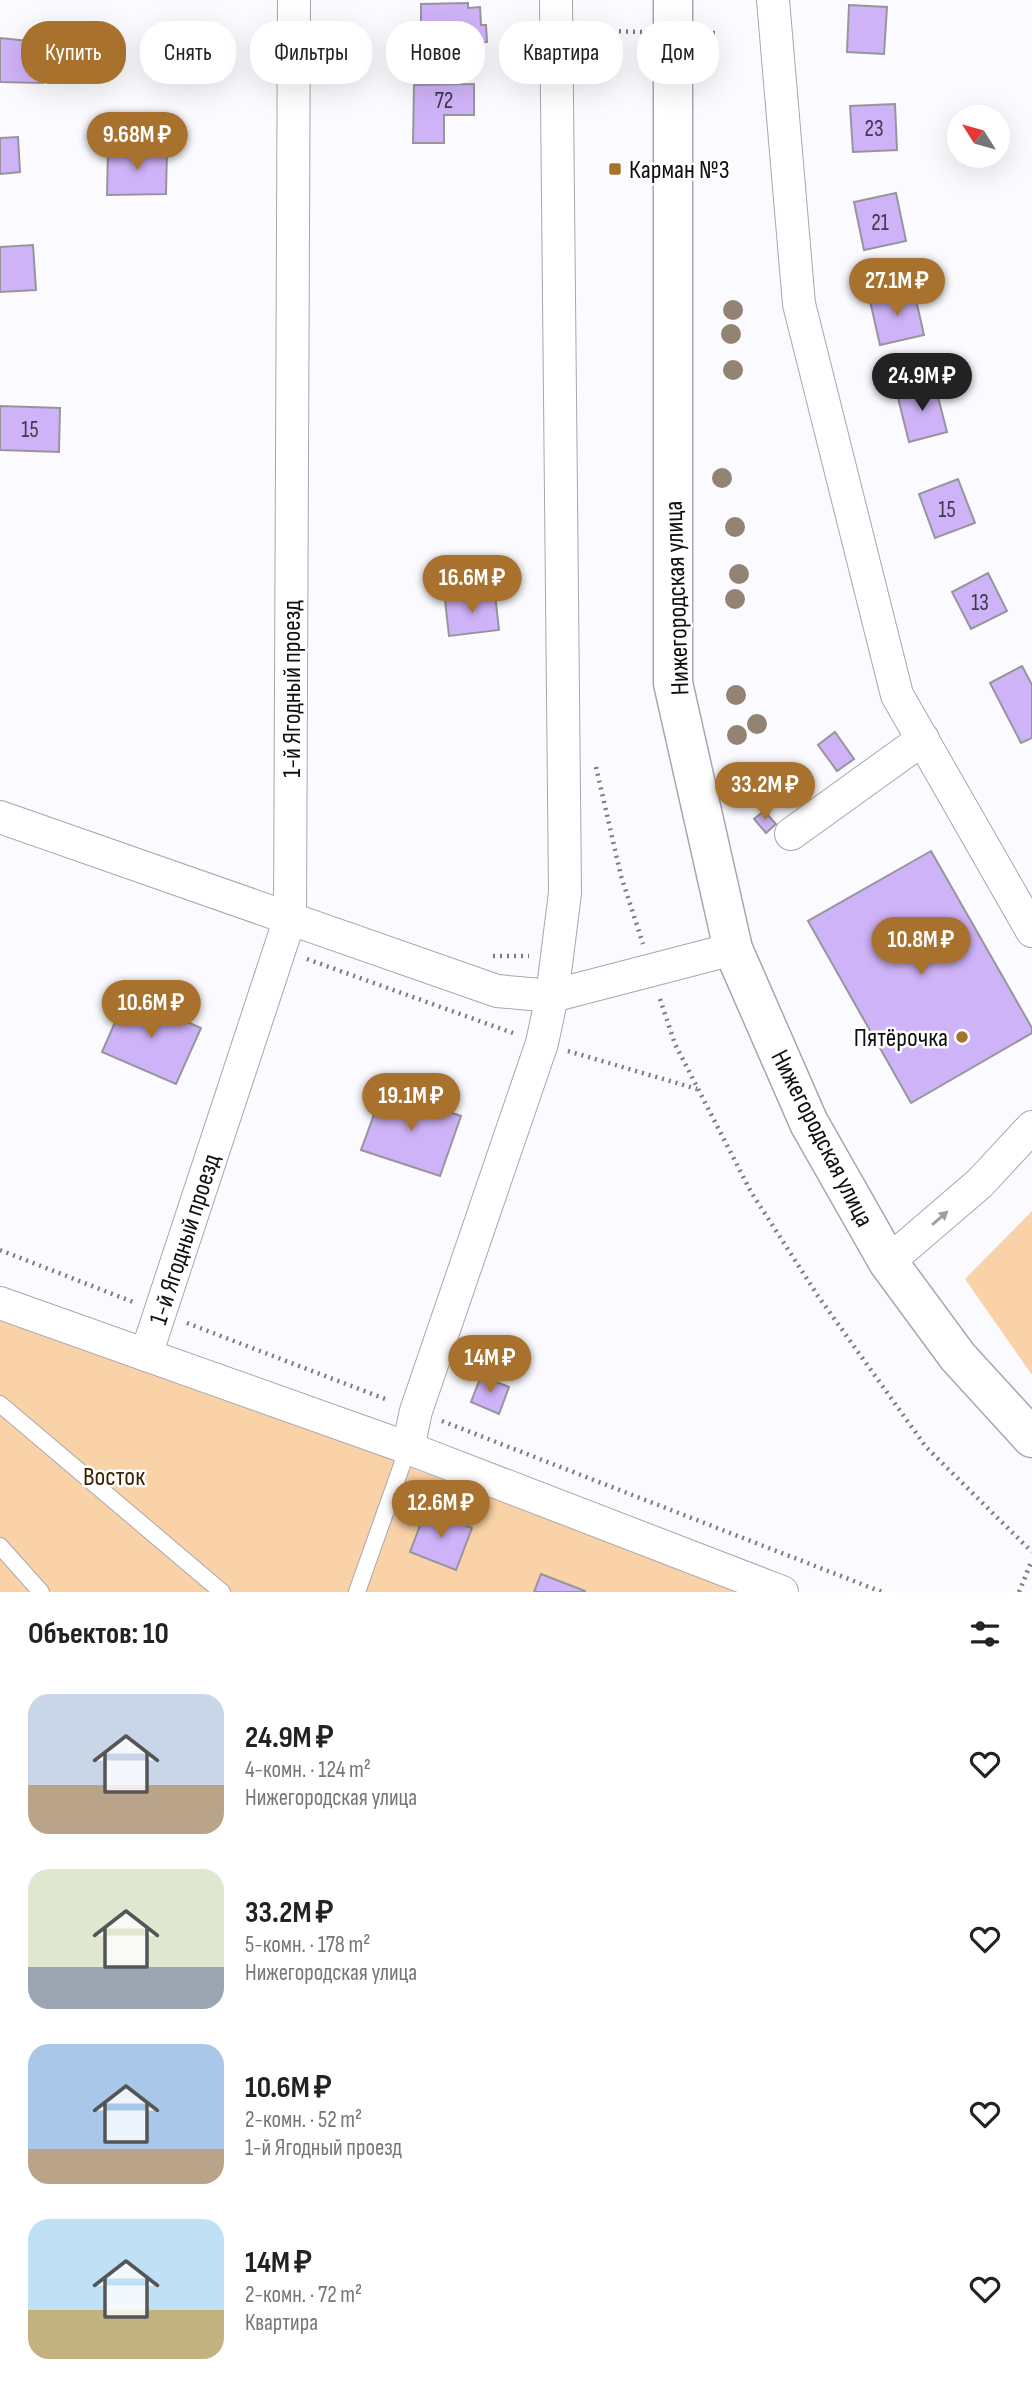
<!DOCTYPE html>
<html lang="ru">
<head>
<meta charset="utf-8">
<style>
  :root { --surface:#fff; --page:#f6f6f6; --text:#222; --muted:#767676; --accent:#a8712d }
  body { margin:0; font-family:"Sofia Sans Condensed",sans-serif; background:var(--page); color:var(--text); height:100vh; display:flex; flex-direction:column; font-size:26px; white-space:nowrap }
  * { box-sizing:border-box; margin:0 }
  p { font-size:23px; color:var(--muted) }
  .icon { flex:none; width:38px; height:38px; fill:none; stroke:currentColor; stroke-width:2; stroke-linecap:round; stroke-linejoin:round }
  .map { position:relative; height:1592px; overflow:hidden }
  .drawer { display:flex; flex-direction:column; background:var(--surface); flex:1 }
  .drawer>* { flex:none }
  .banner { position:absolute; left:21px; top:21px; width:990px; height:63px; display:flex; gap:14px }
  .needle { width:46px; rotate:307deg }
  .buttons { position:absolute; left:947px; top:105px; display:grid; gap:14px }
  .buttons a { display:grid; place-items:center; width:63px; height:63px; border-radius:50%; background:var(--surface); box-shadow:0 7px 28px #0002; font-size:35px }
  .price { position:absolute; translate:-50% -60px; padding:0 16px; border-radius:24px; background:var(--accent); color:#fff; font-size:23px; line-height:46px; filter:drop-shadow(0 2px 4px #0008) }
  .price::after { content:''; position:absolute; left:50%; top:42px; width:21px; height:16px; margin-left:-10px; background:inherit; clip-path:polygon(0 0,100% 0,50% 100%) }
  .price.current { background:#222; color:#fff }
  ul { padding:0; list-style:none }
  li { display:flex; align-items:center; gap:21px; height:175px; padding:0 28px }
  li span { display:grid; place-items:center; flex:none; width:196px; height:140px; border-radius:21px; color:#555 }
  li>.icon { margin-inline-start:auto }
  span .icon { width:84px; height:84px; fill:#fffc; stroke-width:1 }
  li b { font-size:30px }
  h2 { display:flex; justify-content:space-between; align-items:center; height:84px; padding:0 28px; font-size:30px }
  .chip { padding:0 24px; border-radius:28px; background:var(--surface); box-shadow:0 7px 28px #0002; font-size:24px; line-height:63px }
  .chip.current { background:var(--accent); color:#fff }
  .map>svg:first-child { display:block }
  .green { fill:#fad2a7 }
  .building { fill:#cfb3f8; stroke:#97959c; stroke-width:2 }
  .lines { fill:none; stroke-linecap:round; stroke-linejoin:round }
  .lane-casing { stroke:#a9a6ad; stroke-width:18 }
  .street-casing { stroke:#a9a6ad; stroke-width:34 }
  .secondary-casing { stroke:#a9a6ad; stroke-width:41 }
  .path { stroke:#7c7b7e; stroke-width:4.5; stroke-dasharray:2 5; stroke-linecap:butt }
  .lane { stroke:#fff; stroke-width:16 }
  .street { stroke:#fff; stroke-width:32 }
  .secondary { stroke:#fff; stroke-width:38 }
  .tree { fill:#928372 }
  .oneway { fill:#9f9fa0 }
  .poi-dot { fill:#a8712d; stroke:#fff; stroke-width:2.5 }
  .labels { text-anchor:middle; stroke-width:5; stroke-linejoin:round; paint-order:stroke }
  .number-label { font-size:23px; fill:#40384b }
  .poi-label { font-size:26px; fill:#100f11; stroke:#fff; text-anchor:start }
  .street-label { font-size:26px; fill:#100f11; stroke:#fff }
  .park-label { font-size:26px; fill:#3d2200; stroke:#fff }
</style>
</head>
<body>
<div class="map">
<svg width="1032" height="1592" viewBox="0 0 1032 1592">
  <rect width="100%" height="100%" fill="#fbfafe"/>
  <g class="green">
    <path d="M1032,1211V1375L965,1279Z"/>
    <path d="M0,1310L737,1592H0Z"/>
  </g>
  <g class="building">
    <path d="M468,3V8L480,7L481,25H486L487,42L481,43V61H421V4Z"/>
    <path d="M849,5L887,7L884,54L847,52Z"/>
    <path d="M0,38L47,43L43,83L0,82Z"/>
    <path d="M474,84V115H444V143H413L414,85Z"/>
    <path d="M895,104L897,150L853,152L850,106Z"/>
    <path d="M18,137L20,172L0,174V138Z"/>
    <path d="M167,149L166,194L107,195L108,150Z"/>
    <path d="M896,193L906,241L864,250L854,202Z"/>
    <path d="M33,245L36,290L0,292V247Z"/>
    <path d="M914,291L924,335L880,345L870,301Z"/>
    <path d="M935,385L947,432L909,442L897,394Z"/>
    <path d="M0,406L60,408L59,452L0,450Z"/>
    <path d="M958,479L975,523L935,538L919,494Z"/>
    <path d="M988,573L1007,611L971,629L952,592Z"/>
    <path d="M495,594L499,630L449,636L445,600Z"/>
    <path d="M1022,666L1032,685V738L1021,743L990,683Z"/>
    <path d="M835,732L854,759L837,771L818,745Z"/>
    <path d="M764,811L776,824L766,833L754,819Z"/>
    <path d="M931,851L1032,1028V1033L911,1103L808,921Z"/>
    <path d="M127,995L201,1028L176,1084L102,1052Z"/>
    <path d="M383,1090L461,1116L440,1176L361,1150Z"/>
    <path d="M481,1376L509,1387L499,1414L471,1402Z"/>
    <path d="M426,1510L472,1528L456,1570L410,1552Z"/>
    <path d="M541,1574L585,1591V1592H534Z"/>
  </g>
  <g class="lines">
    <g class="lane-casing">
      <g id="lane">
        <path d="M0,1404L222,1592"/>
        <path d="M0,1546L41,1592"/>
        <path d="M357,1592L408,1448"/>
      </g>
    </g>
    <g class="street-casing">
      <g id="street">
        <path d="M773,0L799,304L897,695L1032,931"/>
        <path d="M0,817L497,991L552,996L733,949"/>
        <path d="M791,834L923,739"/>
        <path d="M888,1262L980,1183L1032,1127"/>
        <path d="M0,1303L408,1448L782,1592"/>
        <path d="M146,1355L290,918L294,0"/>
        <path d="M408,1448L416,1411L542,1043L552,996L565,893L556,0"/>
      </g>
    </g>
    <g class="secondary-casing">
      <path id="secondary" d="M673,0V683L733,949L809,1123L888,1262L958,1357L1032,1438"/>
    </g>
    <g class="path">
      <path d="M584,30L642,32"/>
      <path d="M706,33H719"/>
      <path d="M596,767L621,876L643,944"/>
      <path d="M493,956H529"/>
      <path d="M307,959L513,1033"/>
      <path d="M660,999L675,1044L751,1192L818,1296L926,1447L1032,1552"/>
      <path d="M568,1051L697,1089"/>
      <path d="M0,1250L133,1302"/>
      <path d="M187,1323L388,1400"/>
      <path d="M442,1421L882,1592"/>
      <path d="M1019,1592L1032,1560"/>
    </g>
    <use href="#lane" class="lane"/>
    <use href="#street" class="street"/>
    <use href="#secondary" class="secondary"/>
  </g>
  <g class="tree">
    <circle cx="733" cy="310" r="10"/>
    <circle cx="731" cy="334" r="10"/>
    <circle cx="733" cy="370" r="10"/>
    <circle cx="722" cy="478" r="10"/>
    <circle cx="735" cy="527" r="10"/>
    <circle cx="739" cy="574" r="10"/>
    <circle cx="735" cy="599" r="10"/>
    <circle cx="736" cy="695" r="10"/>
    <circle cx="757" cy="724" r="10"/>
    <circle cx="737" cy="735" r="10"/>
  </g>
  <defs><path id="oneway-solid" d="M-6-.8H1V-3.2L6.5 0L1 3.2V.8H-6Z" transform="scale(1.75)"/></defs>
  <use class="oneway" href="#oneway-solid" transform="translate(940 1218) rotate(-41)"/>
  <g class="poi-dot">
    <rect x="608" y="162" width="14" height="14" rx="3.5"/>
    <circle cx="962" cy="1037" r="7"/>
  </g>
  <g class="labels">
    <g class="number-label">
      <text x="444" y="108">72</text>
      <text x="874" y="136">23</text>
      <text x="880" y="230">21</text>
      <text x="30" y="437">15</text>
      <text x="947" y="517">15</text>
      <text x="980" y="610">13</text>
    </g>
    <g class="poi-label">
      <text x="629" y="178">Карман №3</text>
      <text x="948" y="1046" text-anchor="end">Пятёрочка</text>
    </g>
    <g class="street-label">
      <text transform="translate(676 598) rotate(-92)" y="9">Нижегородская улица</text>
      <text transform="translate(291 689) rotate(-90)" y="9">1-й Ягодный проезд</text>
      <text transform="translate(823 1138) rotate(63)" y="9">Нижегородская улица</text>
      <text transform="translate(184 1239) rotate(-72)" y="9">1-й Ягодный проезд</text>
    </g>
    <g class="park-label">
      <text x="114" y="1485">Восток</text>
    </g>
  </g>
</svg>
<div class="buttons">
<a><svg class="needle" viewBox="-14 -14 28 28"><path d="M0-13l5 13h-10z" fill="#e53935"/><path d="M0 13l5-13h-10z" fill="#767676"/></svg></a>
</div>
<b class="price" style="left:137px;top:172px">9.68M ₽</b>
<b class="price" style="left:897px;top:318px">27.1M ₽</b>
<b class="price current" style="left:922px;top:413px">24.9M ₽</b>
<b class="price" style="left:472px;top:615px">16.6M ₽</b>
<b class="price" style="left:765px;top:822px">33.2M ₽</b>
<b class="price" style="left:921px;top:977px">10.8M ₽</b>
<b class="price" style="left:151px;top:1040px">10.6M ₽</b>
<b class="price" style="left:411px;top:1133px">19.1M ₽</b>
<b class="price" style="left:490px;top:1395px">14M ₽</b>
<b class="price" style="left:441px;top:1540px">12.6M ₽</b>
<div class="banner">
<a class="chip current">Купить</a>
<a class="chip">Снять</a>
<a class="chip">Фильтры</a>
<a class="chip">Новое</a>
<a class="chip">Квартира</a>
<a class="chip">Дом</a>
</div>
</div>
<section class="drawer">
<h2>Объектов: 10<svg class="icon" aria-label="filters" viewBox="0 0 24 24"><path d="M4 7h16M4 17h16"/><circle cx="9" cy="7" r="2"/><circle cx="15" cy="17" r="2"/></svg></h2>
<ul>
<li><span style="background:linear-gradient(#c9d6e8 65%,#b9a48a 0)"><svg class="icon" aria-label="home" viewBox="0 0 24 24"><path d="M3 11l9-7 9 7M6 9v11h12V9"/></svg></span><div><b>24.9M ₽</b><p>4-комн. · 124 m²</p><p>Нижегородская улица</p></div><svg class="icon" aria-label="heart" viewBox="0 0 24 24"><path d="M12 20l-8-8c-3-5 5-10 8-4 3-6 11-1 8 4z"/></svg></li>
<li><span style="background:linear-gradient(#dfe7d0 70%,#9aa5b1 0)"><svg class="icon" aria-label="home" viewBox="0 0 24 24"><path d="M3 11l9-7 9 7M6 9v11h12V9"/></svg></span><div><b>33.2M ₽</b><p>5-комн. · 178 m²</p><p>Нижегородская улица</p></div><svg class="icon" aria-label="heart" viewBox="0 0 24 24"><path d="M12 20l-8-8c-3-5 5-10 8-4 3-6 11-1 8 4z"/></svg></li>
<li><span style="background:linear-gradient(#a9c7e8 75%,#b9a48a 0)"><svg class="icon" aria-label="home" viewBox="0 0 24 24"><path d="M3 11l9-7 9 7M6 9v11h12V9"/></svg></span><div><b>10.6M ₽</b><p>2-комн. · 52 m²</p><p>1-й Ягодный проезд</p></div><svg class="icon" aria-label="heart" viewBox="0 0 24 24"><path d="M12 20l-8-8c-3-5 5-10 8-4 3-6 11-1 8 4z"/></svg></li>
<li><span style="background:linear-gradient(#bfe0f5 65%,#c2b280 0)"><svg class="icon" aria-label="home" viewBox="0 0 24 24"><path d="M3 11l9-7 9 7M6 9v11h12V9"/></svg></span><div><b>14M ₽</b><p>2-комн. · 72 m²</p><p>Квартира</p></div><svg class="icon" aria-label="heart" viewBox="0 0 24 24"><path d="M12 20l-8-8c-3-5 5-10 8-4 3-6 11-1 8 4z"/></svg></li>
</ul>
</section>
</body>
</html>
